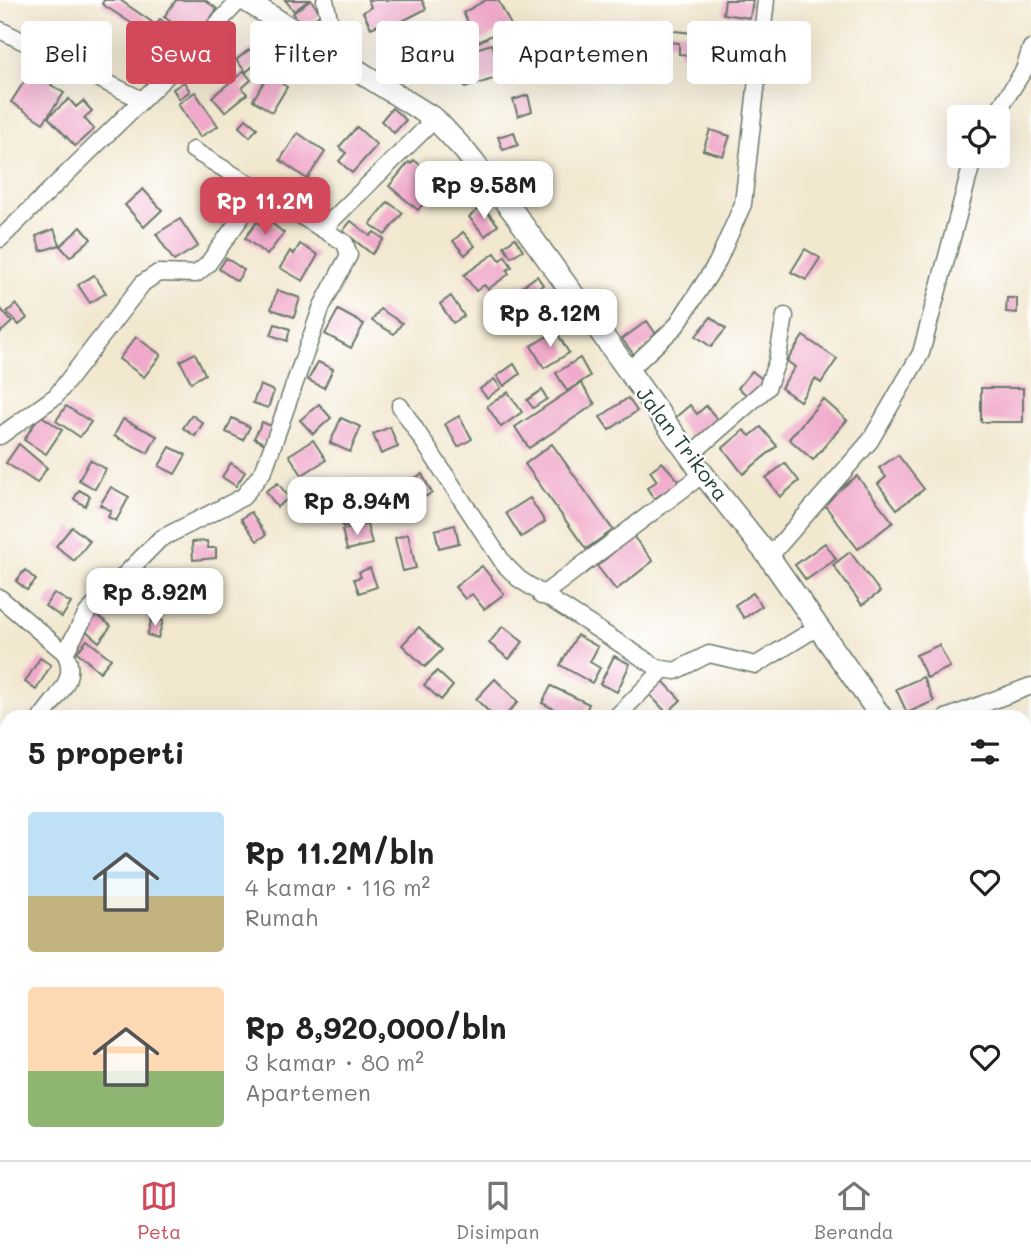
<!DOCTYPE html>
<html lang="id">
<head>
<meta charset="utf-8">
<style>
  :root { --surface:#fff; --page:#f6f6f6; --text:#222; --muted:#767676; --line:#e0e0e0; --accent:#d1495b }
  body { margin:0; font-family:Mali,sans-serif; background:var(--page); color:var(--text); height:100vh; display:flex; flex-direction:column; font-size:26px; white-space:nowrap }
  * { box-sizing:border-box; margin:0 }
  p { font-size:23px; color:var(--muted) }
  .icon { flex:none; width:38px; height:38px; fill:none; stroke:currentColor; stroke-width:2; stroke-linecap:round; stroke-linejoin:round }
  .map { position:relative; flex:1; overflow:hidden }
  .panel { position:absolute; left:0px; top:710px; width:1032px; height:450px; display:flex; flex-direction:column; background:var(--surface); border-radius:21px 21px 0 0; box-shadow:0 7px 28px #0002 }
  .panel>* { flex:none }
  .guide { position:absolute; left:21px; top:21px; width:990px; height:63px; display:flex; gap:14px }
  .controls { position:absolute; left:947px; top:105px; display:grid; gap:14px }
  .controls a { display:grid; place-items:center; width:63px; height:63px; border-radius:7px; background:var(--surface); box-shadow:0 7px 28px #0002; font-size:35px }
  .price { position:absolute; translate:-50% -60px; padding:0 16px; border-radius:14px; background:#fff; color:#222; font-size:23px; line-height:46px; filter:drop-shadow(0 2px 4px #0008) }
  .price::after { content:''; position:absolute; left:50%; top:42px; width:21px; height:16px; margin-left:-10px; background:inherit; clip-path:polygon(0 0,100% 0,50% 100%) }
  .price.selected { background:var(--accent); color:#fff }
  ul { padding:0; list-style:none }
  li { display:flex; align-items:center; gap:21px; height:175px; padding:0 28px }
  li span { display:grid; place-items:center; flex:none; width:196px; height:140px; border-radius:7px; color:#555 }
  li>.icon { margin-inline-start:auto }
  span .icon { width:84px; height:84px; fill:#fffc; stroke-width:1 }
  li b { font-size:30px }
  h2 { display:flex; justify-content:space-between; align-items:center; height:84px; padding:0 28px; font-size:30px }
  .tag { padding:0 24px; border-radius:7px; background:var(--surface); box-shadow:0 7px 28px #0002; font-size:24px; line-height:63px }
  .tag.selected { background:var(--accent); color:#fff }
  .dock { display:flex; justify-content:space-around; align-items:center; height:98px; border-top:2px solid var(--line); background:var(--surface); font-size:19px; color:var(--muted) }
  .dock a { display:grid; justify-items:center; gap:4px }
  .dock .selected { color:var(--accent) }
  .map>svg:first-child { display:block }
  .water { fill:#81b6f0; stroke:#507a92; stroke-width:2 }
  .building { fill:#f0a9ca }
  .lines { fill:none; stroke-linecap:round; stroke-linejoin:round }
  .minor-casing { stroke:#69796b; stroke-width:19 }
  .tertiary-casing { stroke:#69796b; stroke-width:24 }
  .minor { stroke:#fff; stroke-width:16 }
  .tertiary { stroke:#fff; stroke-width:21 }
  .labels { text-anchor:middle; stroke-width:5; stroke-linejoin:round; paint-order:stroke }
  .street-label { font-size:21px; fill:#1f3d34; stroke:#fff }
</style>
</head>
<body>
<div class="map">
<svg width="1031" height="1160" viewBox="0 0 1031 1160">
  <rect width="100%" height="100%" fill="#fff"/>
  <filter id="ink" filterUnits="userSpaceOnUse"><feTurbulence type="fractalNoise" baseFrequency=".0143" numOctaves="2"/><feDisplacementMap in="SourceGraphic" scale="14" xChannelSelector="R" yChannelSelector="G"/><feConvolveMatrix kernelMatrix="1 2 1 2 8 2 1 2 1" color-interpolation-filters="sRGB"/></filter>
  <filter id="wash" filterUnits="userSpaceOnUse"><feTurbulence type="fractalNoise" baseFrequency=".00686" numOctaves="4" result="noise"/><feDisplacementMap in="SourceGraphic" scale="28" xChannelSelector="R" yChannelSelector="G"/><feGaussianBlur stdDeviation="1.57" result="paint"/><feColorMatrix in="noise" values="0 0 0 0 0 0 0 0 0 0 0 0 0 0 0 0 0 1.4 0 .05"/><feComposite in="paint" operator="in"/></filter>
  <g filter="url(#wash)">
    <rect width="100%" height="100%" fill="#f2e8d0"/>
    <path class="water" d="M294,1153H432L434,1160H301Z"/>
    <g id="blocks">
      <g class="building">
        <path d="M104,0H120L152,22L145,32L102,4Z"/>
        <path d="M176,0H205L217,9L196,39L164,17Z"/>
        <path d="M285,0H309L294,11Z"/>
        <path d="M311,0L321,14L304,27L293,13Z"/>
        <path d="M368,0H422L426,9L383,31L380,24L371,28L363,12L371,7Z"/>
        <path d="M486,0H498L511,25L479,42L463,13Z"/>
        <path d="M725,0H753L750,18L723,14Z"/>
        <path d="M160,19L191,42L182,55L150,33Z"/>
        <path d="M419,22L430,47L393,63L382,37Z"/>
        <path d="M666,30L692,33L690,55L679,54V43L665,42Z"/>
        <path d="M276,39L295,53L282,70L263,55Z"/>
        <path d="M492,44L502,76L465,88L455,55Z"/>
        <path d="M250,49L259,61L246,72L236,60Z"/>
        <path d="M41,69L55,78L51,85L64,93L43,123L11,102L31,71L37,75Z"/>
        <path d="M244,71L251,80L242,88L247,94L225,112L212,97Z"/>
        <path d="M268,75L287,87L272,112L253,100Z"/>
        <path d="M184,82L190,91L179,99L173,89Z"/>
        <path d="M195,92L218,126L200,137L178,104Z"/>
        <path d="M528,95L532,111L518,116L513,100Z"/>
        <path d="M69,99L76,107L83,101L92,111L84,118L94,129L75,146L48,117Z"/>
        <path d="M392,108L406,120L394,133L381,121Z"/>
        <path d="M246,119L257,128L250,137L239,127Z"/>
        <path d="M357,127L377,145L352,173L339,161L346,153L339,147Z"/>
        <path d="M710,130L730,136L723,156L703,150Z"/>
        <path d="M514,132L518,145L503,150L498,137Z"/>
        <path d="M298,133L325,152L307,179L280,160Z"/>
        <path d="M414,160L436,177L432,182L437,186L418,210L389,186L409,162L411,164Z"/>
        <path d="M143,189L162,210L144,227L125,205Z"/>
        <path d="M388,202L403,213L385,235L370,224Z"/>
        <path d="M482,206L498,225L485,236L469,217Z"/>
        <path d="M180,219L198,246L174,261L156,234Z"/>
        <path d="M351,221L370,236L374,232L384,239L372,254L343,231Z"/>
        <path d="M257,222L266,229L270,222L284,233L267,255L245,238Z"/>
        <path d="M81,227L91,239L70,257L60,246Z"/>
        <path d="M54,229L60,245L41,251L36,236Z"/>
        <path d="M463,232L475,246L465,255L453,241Z"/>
        <path d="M515,238L523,250L511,257L504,246Z"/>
        <path d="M300,244L318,255L303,281L280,268L290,251L294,254Z"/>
        <path d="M805,249L820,258L806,280L791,272Z"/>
        <path d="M495,253L500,260L505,256L512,267L507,270L509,274L488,289L484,285L476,291L464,275Z"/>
        <path d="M226,258L244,270L237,281L219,269Z"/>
        <path d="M94,275L106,293L90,303L78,285Z"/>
        <path d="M537,276L543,285L529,295L523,286Z"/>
        <path d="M523,288L535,311L513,324L500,301Z"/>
        <path d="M277,290L300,298L294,317L271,309Z"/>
        <path d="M451,296L464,316L453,323L440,304Z"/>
        <path d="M1007,298H1017V313L1006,312Z"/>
        <path d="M16,304L27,318L19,325L7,312Z"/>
        <path d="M0,308L12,322L0,333Z"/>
        <path d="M560,308L566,321L547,331L540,319Z"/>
        <path d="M380,309L402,323L394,334L372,321Z"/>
        <path d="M338,310L364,324L351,348L325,334Z"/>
        <path d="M711,317L726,329L711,347L696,336Z"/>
        <path d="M647,321L658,337L634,355L622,339Z"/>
        <path d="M275,324L290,329L287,341L271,335Z"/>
        <path d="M556,331L569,353L544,368L531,346Z"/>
        <path d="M803,336L837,359L821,383L815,379L800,401L781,388L795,367L787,361Z"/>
        <path d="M136,337L161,355L144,377L119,359Z"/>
        <path d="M195,353L205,374L191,382L180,361Z"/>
        <path d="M580,358L590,376L567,391L556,373Z"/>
        <path d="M318,362L333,369L324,388L308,380Z"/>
        <path d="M514,364L520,374L504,386L497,376Z"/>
        <path d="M752,371L766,382L752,399L738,388Z"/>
        <path d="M494,379L501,388L487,398L480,389Z"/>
        <path d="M581,383L595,404L529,448L515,427Z"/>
        <path d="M260,385L274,391L268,408L253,403Z"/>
        <rect x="981" y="388" width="42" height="34"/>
        <path d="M542,390L547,399L533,408L527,400Z"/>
        <path d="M508,392L522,412L501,427L487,406Z"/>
        <path d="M628,398L637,411L609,430L600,417Z"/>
        <path d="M823,399L847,420L813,460L789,439Z"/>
        <path d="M319,404L331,418L313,434L300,420Z"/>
        <path d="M690,405L697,414L706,406L720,422L695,443L675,418Z"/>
        <path d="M66,406L91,422L80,437L56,421Z"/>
        <path d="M40,415L62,430L46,454L24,440Z"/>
        <path d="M192,415L203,423L195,436L183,428Z"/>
        <path d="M459,416L472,439L458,447L445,424Z"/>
        <path d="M232,418L250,427L243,440L226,432Z"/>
        <path d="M341,418L361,427L350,452L330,443Z"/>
        <path d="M123,419L157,436L148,453L114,436Z"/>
        <path d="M262,422L273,427L265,444L254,438Z"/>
        <path d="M390,427L398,447L381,454L373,434Z"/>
        <path d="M761,427L777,446L743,474L723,448L744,430L750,436Z"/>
        <path d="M313,440L326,460L302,475L289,455Z"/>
        <path d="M19,444L47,468L37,483L6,463Z"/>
        <path d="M552,444L613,530L586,549L525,464Z"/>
        <path d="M170,447L186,455L175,474L159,466Z"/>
        <path d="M898,455L924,489L897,509L878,484L886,477L879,468Z"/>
        <path d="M90,460L106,469L95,489L79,480Z"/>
        <path d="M662,462L680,482L654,499L647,488L657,481L650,471Z"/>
        <path d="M231,463L245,472L236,486L222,477Z"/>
        <path d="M785,463L799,481L780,497L766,478Z"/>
        <path d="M422,474L432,493L417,501L407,483Z"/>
        <path d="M857,476L893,522L858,549L823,503Z"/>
        <path d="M278,483L289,498L277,507L266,491Z"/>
        <path d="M111,487L129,497L116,521L108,517L111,511L100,505Z"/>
        <path d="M79,490L90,496L85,506L74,499Z"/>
        <path d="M347,490L359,520L343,527L331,496Z"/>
        <path d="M530,498L545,522L521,537L506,513Z"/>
        <path d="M251,512L266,535L257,541L241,519Z"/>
        <path d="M367,524L372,544L347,550L342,530Z"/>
        <path d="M455,525L459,543L439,548L435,530Z"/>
        <path d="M72,527L90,541L74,561L56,546Z"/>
        <path d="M408,534L416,568L403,571L395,538Z"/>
        <path d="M633,536L653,561L616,590L597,566Z"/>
        <path d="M207,541L208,548H216V558L193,560L192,542Z"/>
        <path d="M825,543L836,559L806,580L795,565Z"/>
        <path d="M850,552L880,592L862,605L833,565Z"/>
        <path d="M482,566L504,594L484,609L472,594L465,599L455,587Z"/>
        <path d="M370,568L377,587L359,593L354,579L361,577L359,572Z"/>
        <path d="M25,570L36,580L27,590L16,581Z"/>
        <path d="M200,572L202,583L189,585L187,574Z"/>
        <path d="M183,576L187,600L169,603L165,579Z"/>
        <path d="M54,593L71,603L62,617L45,606Z"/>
        <path d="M753,593L762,606L744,618L735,605Z"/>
        <path d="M97,615L111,626L99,642L85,630Z"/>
        <path d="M152,618L163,621L158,638L147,635Z"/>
        <path d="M503,626L523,642L509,659L489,643Z"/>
        <path d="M419,627L442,650L425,667L402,645Z"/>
        <path d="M577,635L598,647L590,662L600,668L592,683L560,665Z"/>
        <path d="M87,640L111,659L100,672L77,652Z"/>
        <path d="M939,645L950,667L927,678L916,655Z"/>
        <path d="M614,656L630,664L617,692L600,684Z"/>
        <path d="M40,658L51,665L36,690L25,682Z"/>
        <path d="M437,671L453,686L441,700L424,685Z"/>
        <path d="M923,677L934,701L907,713L896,689Z"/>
        <path d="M495,679L518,702L503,718H495L476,699Z"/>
        <path d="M663,681L681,700L667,713L649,694Z"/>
        <path d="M551,686L589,704L583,718H565L566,715L542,703Z"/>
        <path d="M7,936V955L0,960V941Z"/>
        <path d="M670,1153H699L698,1160L670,1157Z"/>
        <path d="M722,1153H748L747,1160H721Z"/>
        <path d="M776,1153H792L820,1158L775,1160Z"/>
        <rect x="868" y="1153" width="21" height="7"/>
      </g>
    </g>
  </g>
  <g filter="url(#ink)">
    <use href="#blocks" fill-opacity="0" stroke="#69796b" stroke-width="2"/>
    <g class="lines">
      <g class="minor-casing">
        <g id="minor">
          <path d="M325,0L337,55"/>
          <path d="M0,30L142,100"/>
          <path d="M994,117L1024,70L1031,48"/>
          <path d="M323,229L435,119"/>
          <path d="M0,239L181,62L240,0"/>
          <path d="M628,371L676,326L717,263L743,204L766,0"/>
          <path d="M400,406L504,564L519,579L658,668L675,671L709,654L756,665L818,627"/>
          <path d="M0,436L56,396L143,283L158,273L196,274L207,265L260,191"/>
          <path d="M689,456L767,388L777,361L785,316"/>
          <path d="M769,557L870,441L921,353L974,156"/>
          <path d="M541,596L703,474"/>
          <path d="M0,598L65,653C79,679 56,696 41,718"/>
          <path d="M65,653L87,613L160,539L243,497L264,470L322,306L349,255L345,243L193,150"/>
          <path d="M615,718L663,670"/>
          <path d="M946,718L1031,686"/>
          <path d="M0,776L7,766"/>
          <path d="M842,1153L843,1160"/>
          <path d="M654,1160L655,1153"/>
        </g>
      </g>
      <g class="tertiary-casing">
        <g id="tertiary">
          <path d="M245,0L435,119L464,150L515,214L703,474L769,557L882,718"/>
          <path d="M991,1153L993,1160"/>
        </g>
      </g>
      <use href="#minor" class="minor"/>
      <use href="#tertiary" class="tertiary"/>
    </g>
  </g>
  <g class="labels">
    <g class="street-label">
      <text transform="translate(682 444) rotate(53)" y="7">Jalan Trikora</text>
    </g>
  </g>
</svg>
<div class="controls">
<a><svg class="icon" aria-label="locate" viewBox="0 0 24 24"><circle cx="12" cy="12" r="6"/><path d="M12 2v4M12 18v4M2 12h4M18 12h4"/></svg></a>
</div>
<b class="price" style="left:484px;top:221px">Rp 9.58M</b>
<b class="price selected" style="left:265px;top:237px">Rp 11.2M</b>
<b class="price" style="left:550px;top:349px">Rp 8.12M</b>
<b class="price" style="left:357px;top:537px">Rp 8.94M</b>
<b class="price" style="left:155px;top:628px">Rp 8.92M</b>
<div class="guide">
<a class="tag">Beli</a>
<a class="tag selected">Sewa</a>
<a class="tag">Filter</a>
<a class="tag">Baru</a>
<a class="tag">Apartemen</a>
<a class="tag">Rumah</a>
</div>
<section class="panel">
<h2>5 properti<svg class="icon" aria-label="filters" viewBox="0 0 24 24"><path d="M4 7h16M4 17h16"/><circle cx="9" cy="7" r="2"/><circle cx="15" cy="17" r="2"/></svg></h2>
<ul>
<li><span style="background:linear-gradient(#bfe0f5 60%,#c2b280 0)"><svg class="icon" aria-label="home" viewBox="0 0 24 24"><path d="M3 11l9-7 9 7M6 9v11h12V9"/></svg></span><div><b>Rp 11.2M/bln</b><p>4 kamar · 116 m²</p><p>Rumah</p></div><svg class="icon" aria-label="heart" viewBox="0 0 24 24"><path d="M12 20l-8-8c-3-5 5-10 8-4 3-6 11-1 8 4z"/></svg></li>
<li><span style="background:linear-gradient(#ffd9b3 60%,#8fb573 0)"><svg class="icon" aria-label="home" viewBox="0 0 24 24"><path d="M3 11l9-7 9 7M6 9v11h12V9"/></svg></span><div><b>Rp 8,920,000/bln</b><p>3 kamar · 80 m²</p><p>Apartemen</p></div><svg class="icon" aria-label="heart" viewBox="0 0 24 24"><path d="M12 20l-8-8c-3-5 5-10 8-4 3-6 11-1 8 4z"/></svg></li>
</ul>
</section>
</div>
<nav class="dock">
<a class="selected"><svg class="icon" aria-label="map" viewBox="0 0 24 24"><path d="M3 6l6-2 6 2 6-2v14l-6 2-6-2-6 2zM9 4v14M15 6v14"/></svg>Peta</a>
<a><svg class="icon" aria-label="saved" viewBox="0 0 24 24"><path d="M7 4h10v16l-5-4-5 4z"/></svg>Disimpan</a>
<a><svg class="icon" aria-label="home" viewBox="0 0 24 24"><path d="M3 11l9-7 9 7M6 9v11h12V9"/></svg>Beranda</a>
</nav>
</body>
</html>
